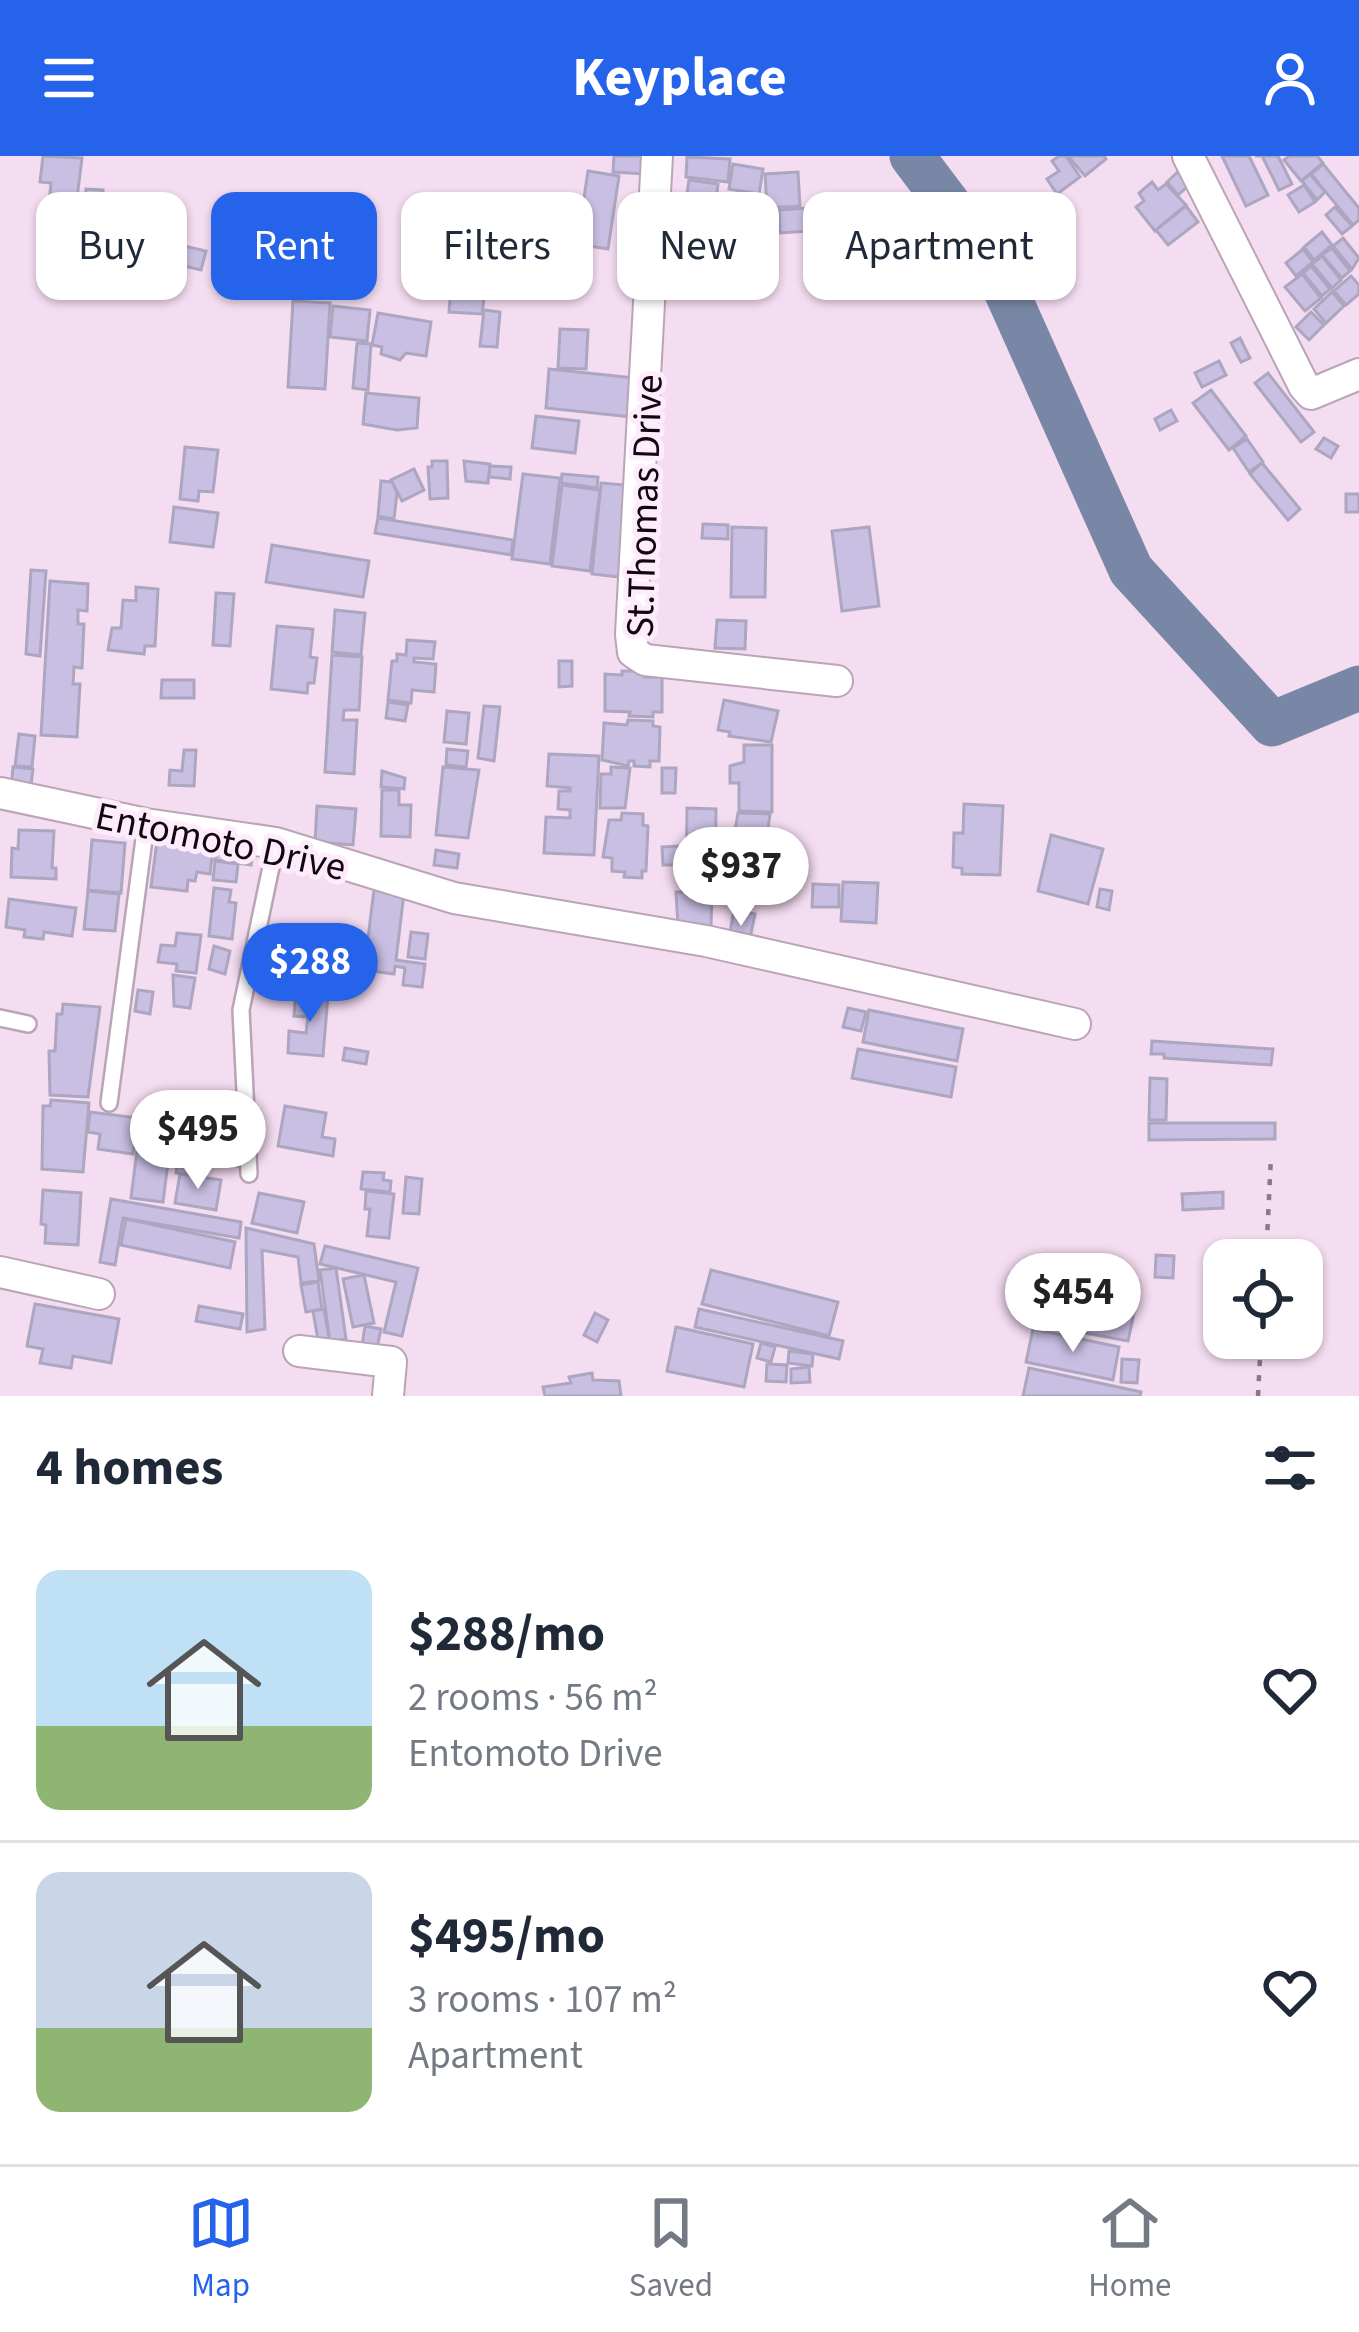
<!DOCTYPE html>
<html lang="en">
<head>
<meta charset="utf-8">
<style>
  :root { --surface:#fff; --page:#f2f2f3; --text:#1f2937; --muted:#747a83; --line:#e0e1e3; --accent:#2563eb }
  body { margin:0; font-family:"Source Sans 3",sans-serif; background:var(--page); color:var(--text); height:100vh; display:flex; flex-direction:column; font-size:45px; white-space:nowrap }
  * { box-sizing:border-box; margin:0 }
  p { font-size:39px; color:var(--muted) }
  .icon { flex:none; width:66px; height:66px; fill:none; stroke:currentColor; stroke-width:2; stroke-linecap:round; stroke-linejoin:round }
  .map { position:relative; height:1240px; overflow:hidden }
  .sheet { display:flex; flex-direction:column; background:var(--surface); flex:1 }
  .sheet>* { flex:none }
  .banner { position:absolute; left:36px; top:36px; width:1287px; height:108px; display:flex; gap:24px }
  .buttons { position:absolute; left:1203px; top:1083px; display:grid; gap:24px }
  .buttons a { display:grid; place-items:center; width:120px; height:120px; border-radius:24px; background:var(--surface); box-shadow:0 3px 9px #0004; font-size:60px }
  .price { position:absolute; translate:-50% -102px; padding:0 27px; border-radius:42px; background:#fff; color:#222; font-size:39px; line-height:78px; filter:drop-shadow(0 3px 6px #0008) }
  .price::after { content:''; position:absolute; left:50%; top:72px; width:36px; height:27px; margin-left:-18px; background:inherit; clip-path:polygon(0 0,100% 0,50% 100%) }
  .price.on { background:var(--accent); color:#fff }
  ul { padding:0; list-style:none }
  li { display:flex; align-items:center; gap:36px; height:300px; padding:0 36px }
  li+li { border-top:3px solid var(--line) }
  li span { display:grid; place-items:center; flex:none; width:336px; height:240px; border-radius:24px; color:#555 }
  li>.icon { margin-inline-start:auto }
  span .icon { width:144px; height:144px; fill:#fffc; stroke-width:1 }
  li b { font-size:51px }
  h2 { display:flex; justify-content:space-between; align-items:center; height:144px; padding:0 36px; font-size:51px }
  .pill { padding:0 42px; border-radius:24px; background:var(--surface); box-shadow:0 3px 9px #0004; font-size:42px; line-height:108px }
  .pill.on { background:var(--accent); color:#fff }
  header { display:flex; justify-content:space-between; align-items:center; height:156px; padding:0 36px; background:var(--accent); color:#fff; font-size:54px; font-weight:700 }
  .tabs { display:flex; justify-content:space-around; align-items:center; height:168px; border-top:3px solid var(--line); background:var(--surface); font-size:33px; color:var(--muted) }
  .tabs a { display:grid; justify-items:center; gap:6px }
  .tabs .on { color:var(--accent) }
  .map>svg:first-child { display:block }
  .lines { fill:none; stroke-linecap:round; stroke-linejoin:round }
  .river { stroke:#7987a6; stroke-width:45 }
  .building { fill:#c9bfe3; stroke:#ada6c0; stroke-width:3 }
  .lane-casing { stroke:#baa4b8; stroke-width:20 }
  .street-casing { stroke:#baa4b8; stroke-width:34 }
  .path { stroke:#897987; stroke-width:4.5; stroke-dasharray:6 9; stroke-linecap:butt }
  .lane { stroke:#fff; stroke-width:15 }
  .street { stroke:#fff; stroke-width:30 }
  .labels { text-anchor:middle; stroke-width:10; stroke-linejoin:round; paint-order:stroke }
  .street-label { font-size:39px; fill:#10080f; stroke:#feebfc }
</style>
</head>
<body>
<header><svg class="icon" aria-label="menu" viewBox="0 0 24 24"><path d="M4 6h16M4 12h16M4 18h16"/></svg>Keyplace<svg class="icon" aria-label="person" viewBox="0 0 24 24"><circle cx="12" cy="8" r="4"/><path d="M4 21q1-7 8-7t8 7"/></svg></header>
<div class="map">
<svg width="1359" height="1240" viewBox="0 0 1359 1240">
  <rect width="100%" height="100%" fill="#f4dcf1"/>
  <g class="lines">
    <path class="river" d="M912,0L995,110L1131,414L1272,568L1359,532"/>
  </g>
  <g class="building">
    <path d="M43,0L82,2L76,50L49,47L51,27L40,26Z"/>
    <path d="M614,0H646L645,18L613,16Z"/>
    <path d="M1059,0H1066L1080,21L1057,38L1047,23L1059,15L1052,5Z"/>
    <path d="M1068,0H1104L1106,3L1085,20Z"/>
    <path d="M1222,0H1249L1268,39L1246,50Z"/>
    <path d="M1255,0H1278L1292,28L1279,34L1262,0Z"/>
    <path d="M1289,0H1317L1323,7L1301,25L1284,4Z"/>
    <path d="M687,1L730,3L728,26L686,21Z"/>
    <path d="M733,8L763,13L759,38L729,33Z"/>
    <path d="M1323,8L1359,52V64L1353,69L1311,18Z"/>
    <path d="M1182,12L1194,25L1178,39L1167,26Z"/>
    <path d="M588,15L619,20L608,93L577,88Z"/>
    <path d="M798,16L800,50L767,52L765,18Z"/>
    <path d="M1310,18L1325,36L1317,44L1302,25Z"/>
    <path d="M689,24L718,28L713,70L683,66Z"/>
    <path d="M1152,26L1158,34L1166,28L1186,49L1155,75L1136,51L1144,45L1139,37Z"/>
    <path d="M1304,29L1315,46L1299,56L1288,39Z"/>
    <path d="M86,33L103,34L102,58H85Z"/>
    <path d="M119,46L147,47V68H140V77H119Z"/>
    <path d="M717,48L753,50V58L777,59V77L716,74Z"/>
    <path d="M1186,50L1198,66L1168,89L1156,74Z"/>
    <path d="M822,51L823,74L780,77L779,54Z"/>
    <path d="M1335,51L1352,70L1342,78L1326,59Z"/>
    <path d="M868,56L873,75L853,81L848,62Z"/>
    <path d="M54,62L75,64L72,106L54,105Z"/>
    <path d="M76,68L101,69V82L76,84Z"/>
    <path d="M1322,76L1332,89L1314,104L1304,91Z"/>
    <path d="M1343,82L1359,102L1352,113L1333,90Z"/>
    <path d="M163,85L206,95L201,114L158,104Z"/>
    <path d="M454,91L490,93L482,158L449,156Z"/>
    <path d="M1332,92L1350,115L1342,122L1322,99Z"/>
    <path d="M1303,93L1313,106L1296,120L1286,107Z"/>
    <path d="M1322,100L1341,124L1332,132L1312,108Z"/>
    <path d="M72,108L73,123L54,124V110Z"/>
    <path d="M1311,110L1330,133L1322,140L1303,117Z"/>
    <path d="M1302,118L1321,142L1305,155L1285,131Z"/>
    <path d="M1351,120L1359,129V138L1346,149L1334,135Z"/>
    <path d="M1332,136L1344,150L1326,167L1314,153Z"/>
    <path d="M293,145L330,147L325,233L288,231Z"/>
    <path d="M333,150L370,154L367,185L330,181Z"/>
    <path d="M484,154L500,156L497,191L480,190Z"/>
    <path d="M1311,156L1324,169L1309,184L1296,171Z"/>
    <path d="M378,157L431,166L426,200L406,197L400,204L381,198L382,191L372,189Z"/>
    <path d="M560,173L588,174L586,213L558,212Z"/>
    <path d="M1240,182L1250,202L1241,206L1231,187Z"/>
    <path d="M357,187L371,188L368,234L353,232Z"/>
    <path d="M1219,205L1226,219L1202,231L1195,217Z"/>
    <path d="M549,213L645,223L642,262L546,252Z"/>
    <path d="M1268,217L1314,276L1301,286L1255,227Z"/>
    <path d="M1211,234L1246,280L1229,294L1193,247Z"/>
    <path d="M366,237L419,242L417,272L397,274L363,268Z"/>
    <path d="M1171,254L1177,265L1160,274L1155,263Z"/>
    <path d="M536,260L579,265L575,297L532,292Z"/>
    <path d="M1324,282L1338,290L1331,302L1316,293Z"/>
    <path d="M1247,283L1263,306L1249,316L1233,292Z"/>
    <path d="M185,291L218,294L213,336L199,335L198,345L180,343Z"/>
    <path d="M432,305H447L448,342L430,343L428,311H432Z"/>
    <path d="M464,305L490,308L488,327L466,325Z"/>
    <path d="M1262,307L1300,353L1288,364L1250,318Z"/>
    <path d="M490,310L511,311L510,323L489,321Z"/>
    <path d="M414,313L424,334L402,345L391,324Z"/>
    <path d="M523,318L560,322L550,408L512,403Z"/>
    <path d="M562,318L598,321L597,332L561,327Z"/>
    <path d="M381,325L392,326L397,337L394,363L378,360Z"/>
    <path d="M601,327L637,330L628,422L592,418Z"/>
    <path d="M562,329L600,334L590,415L552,410Z"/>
    <rect x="1346" y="338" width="13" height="18"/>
    <path d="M174,351L218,357L213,391L170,386Z"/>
    <path d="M378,362L513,384L511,399L375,377Z"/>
    <path d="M703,368L728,369V383L702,382Z"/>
    <path d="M732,371L766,372L765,441H731Z"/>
    <path d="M869,371L879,450L842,455L832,375Z"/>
    <path d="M272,389L369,405L363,441L266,426Z"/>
    <path d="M31,414L46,415L40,500L26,498Z"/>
    <path d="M50,425L88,428L87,455L78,454V468H84L82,512L74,511L73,528H80L77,581L41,579Z"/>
    <path d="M136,431L158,433L155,490H145L144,498L108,494L112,472H121L123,444L136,445Z"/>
    <path d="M216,437L234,438L230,490L213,489Z"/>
    <path d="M335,454L365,457L361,499L332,496Z"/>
    <path d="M717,464L746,465L745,493L715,492Z"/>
    <path d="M277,470L313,473L310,501L317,502L314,527H308L307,537L271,533Z"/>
    <path d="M407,484L435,486L433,503L414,502V506L436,508L434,536L412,534L411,547L388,544L392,505H397V498L406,499Z"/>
    <path d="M332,499L362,501L359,554H344L343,564H357L354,618L325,616Z"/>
    <path d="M559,505H572V530L559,531Z"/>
    <path d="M622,515H644V521H662V556H653V561L629,560L630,556L605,555V518L622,519Z"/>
    <path d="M162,524H194V542H161Z"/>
    <path d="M724,544L778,555L771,586L729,580L730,576L718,574Z"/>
    <path d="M388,546L408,549L405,565L386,562Z"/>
    <path d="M484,550L500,551L494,605L478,602Z"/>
    <path d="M447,555L469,557L466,588L444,586Z"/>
    <path d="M628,564L653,565V570L660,571L659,605H650V611L634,610V605H629L628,610L602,604L604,567L627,569Z"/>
    <path d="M19,578L35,580L32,611L15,610Z"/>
    <path d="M744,589H772V656L739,655V627H730V610L744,606Z"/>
    <path d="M447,593L468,595L466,611L446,609Z"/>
    <path d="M184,594H196L194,630L169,629L170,614L182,615Z"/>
    <path d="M549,598L599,600L594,699L544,697L546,661L570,662V654L558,653L559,635H570V632L547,630Z"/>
    <path d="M13,611L33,613L30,637L11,635Z"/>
    <path d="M443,611L479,614L468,682L436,679Z"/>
    <path d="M611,611L630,612L625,652H600L601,618H611Z"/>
    <path d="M662,612H676L675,637H662Z"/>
    <path d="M382,615L405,622L404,633L381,631Z"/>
    <path d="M382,634H399V649H411L410,681L381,680Z"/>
    <path d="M964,648L1003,650L1000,719L962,718V712L953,711L954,677H963Z"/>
    <path d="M317,650L356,653L353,689L315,686Z"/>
    <path d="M687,652L716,653L715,726H686Z"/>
    <path d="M622,657L643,658V669L648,670L646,715H642V722L624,721L625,716L612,715V702L603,701L609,664H621Z"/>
    <path d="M738,657L770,658L767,680L750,682V687H733Z"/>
    <path d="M19,674L54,675L52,712H56V723L11,721L12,692L18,693Z"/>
    <path d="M768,678L788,684L785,696L795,699L784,742L769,738L768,742L739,731L751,687H766Z"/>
    <path d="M1051,679L1103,693L1088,748L1038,735Z"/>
    <path d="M92,684L125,687L121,737L88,734Z"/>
    <path d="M157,685L213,692L210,718L197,716L195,725L188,724L187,735L151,731Z"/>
    <path d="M217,688L253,692L251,709L215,704Z"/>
    <path d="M680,690L681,709H663L662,691Z"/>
    <path d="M436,694L459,698L457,712L434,709Z"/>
    <path d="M215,705L238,708L236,726L213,724Z"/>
    <path d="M843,726L878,727L876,767L841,765Z"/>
    <path d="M813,728L839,729V751H812Z"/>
    <path d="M693,731H712L711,772L678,770L676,736H692Z"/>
    <path d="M214,732L231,734L229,746L236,747L232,783L209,780Z"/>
    <path d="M1100,733L1112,735L1109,754L1097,751Z"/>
    <path d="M374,734L404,737L396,804L425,808L422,831L403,829L405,812L395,810L394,818L364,814Z"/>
    <path d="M88,735L119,738L115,775L84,773Z"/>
    <path d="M9,743L76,752L72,780L44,776L43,783L24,781L25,774L6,771Z"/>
    <path d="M734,753L755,758L748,792L728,788Z"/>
    <path d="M411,776L428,778L425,803L408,801Z"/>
    <path d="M177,777L201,779L196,817L176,815L177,808L158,806L161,789L175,790Z"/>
    <path d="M214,790L230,795L225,818L209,813Z"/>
    <path d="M173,819L195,822L190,852L174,850Z"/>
    <path d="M138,834L153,836L150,858L135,855Z"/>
    <path d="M296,836L328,839L323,900L288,897L289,875L306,877L308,861L294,860Z"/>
    <path d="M63,848L100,851L88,941L50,939L49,895H55L57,858H62Z"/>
    <path d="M848,852L866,856L861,875L843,871Z"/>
    <path d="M869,854L963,873L957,905L863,886Z"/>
    <path d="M1152,885L1273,893L1271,909L1164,902V898H1151Z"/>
    <path d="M345,892L368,896L366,908L343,904Z"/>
    <path d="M858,893L956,911L951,941L852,922Z"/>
    <path d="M1150,922L1167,923L1166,964H1149Z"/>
    <path d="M51,944L89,947L83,1016L42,1013L43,950H50Z"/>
    <path d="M285,950L326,957L322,981L335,983L333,1000L278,990Z"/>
    <path d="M90,956L138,962L133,998L98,993L100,978L88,976Z"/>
    <path d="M206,966L234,971L232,985L241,987L237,1010L194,1003L199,975L204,976Z"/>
    <path d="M1149,967H1275V983L1149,984Z"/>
    <path d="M140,971L172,975L163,1046L131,1042Z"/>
    <path d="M178,1002L195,1004L193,1019L176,1017Z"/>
    <path d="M363,1016L384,1017L383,1024L391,1025L390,1036L361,1033Z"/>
    <path d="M180,1018L221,1024L216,1054L175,1047Z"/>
    <path d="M406,1021L422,1023L419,1058L403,1057Z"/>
    <path d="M43,1034L81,1037L78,1089L45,1087L46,1069L41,1068Z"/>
    <path d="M366,1035L394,1038L389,1082L367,1080L370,1053H365Z"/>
    <path d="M1223,1036V1052L1183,1054L1182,1038Z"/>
    <path d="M259,1037L304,1046L297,1077L252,1067Z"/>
    <path d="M111,1043L241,1066L239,1082L123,1062L115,1109L100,1106Z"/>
    <path d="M126,1063L235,1086L230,1112L121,1089Z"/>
    <path d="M246,1072L314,1088L319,1125L301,1127L298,1101L262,1094L265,1173L247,1176Z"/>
    <path d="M325,1090L418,1112L402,1180L384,1176L396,1126L320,1108Z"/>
    <path d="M1156,1099L1174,1100L1173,1122L1155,1121Z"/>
    <path d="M336,1112L346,1183L330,1186L320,1114Z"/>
    <path d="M711,1114L838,1146L829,1180L702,1148Z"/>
    <path d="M364,1119L374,1167L353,1171L343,1123Z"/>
    <path d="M318,1126L322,1153L306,1156L301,1129Z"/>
    <path d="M1042,1140L1134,1157L1128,1185L1037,1168Z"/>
    <path d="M35,1148L119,1163L111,1207L73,1200L71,1212L40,1207L43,1193L27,1190Z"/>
    <path d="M199,1150L243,1158L240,1173L196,1165Z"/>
    <path d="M324,1153L329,1182L318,1184L313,1155Z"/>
    <path d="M699,1153L843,1185L839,1203L695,1171Z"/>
    <path d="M595,1157L608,1164L597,1186L584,1179Z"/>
    <path d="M365,1170L381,1173L377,1192L362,1190Z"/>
    <path d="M676,1171L753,1188L744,1231L667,1215Z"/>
    <path d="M1033,1173L1119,1191L1113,1224L1026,1206Z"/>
    <path d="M761,1187L775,1191L771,1206L757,1202Z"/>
    <path d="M789,1195L813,1198L812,1210L788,1207Z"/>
    <path d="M1122,1203L1139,1204L1137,1227L1121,1226Z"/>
    <path d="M767,1208L787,1209L786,1226L766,1225Z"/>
    <path d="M809,1211L810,1226L791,1227V1213Z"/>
    <path d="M1029,1212L1141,1236L1140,1240H1023Z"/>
    <path d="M592,1217L593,1224L619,1225L621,1240H545L543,1231L571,1227L569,1221Z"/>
  </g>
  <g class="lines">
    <g class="lane-casing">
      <g id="lane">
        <path d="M0,862L28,868"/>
        <path d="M109,947L146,668"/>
        <path d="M249,1018L241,854L276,687"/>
      </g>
    </g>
    <g class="street-casing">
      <g id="street">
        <path d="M657,0L631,478L633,496L645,504L837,525"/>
        <path d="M1188,0L1304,230L1311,238L1359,218"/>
        <path d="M0,637L146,668L276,687L454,742L706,785L1075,868"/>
        <path d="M0,1116L99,1138"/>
        <path d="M299,1195L391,1206L388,1240"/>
      </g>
    </g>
    <g class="path">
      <path d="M1266,1104L1271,1000"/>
      <path d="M1258,1240L1261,1182"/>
    </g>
    <use href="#lane" class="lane"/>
    <use href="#street" class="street"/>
  </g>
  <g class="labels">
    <g class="street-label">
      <text transform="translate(643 350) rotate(-88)" y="14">St.Thomas Drive</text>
      <text transform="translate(221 684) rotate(12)" y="14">Entomoto Drive</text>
    </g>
  </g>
</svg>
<div class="buttons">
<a><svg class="icon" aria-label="locate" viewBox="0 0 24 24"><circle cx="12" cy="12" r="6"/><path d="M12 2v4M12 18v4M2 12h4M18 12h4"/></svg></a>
</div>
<b class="price" style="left:741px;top:773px">$937</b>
<b class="price on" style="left:310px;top:869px">$288</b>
<b class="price" style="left:198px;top:1036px">$495</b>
<b class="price" style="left:1073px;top:1199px">$454</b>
<div class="banner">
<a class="pill">Buy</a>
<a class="pill on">Rent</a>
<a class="pill">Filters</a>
<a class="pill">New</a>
<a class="pill">Apartment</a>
</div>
</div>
<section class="sheet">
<h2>4 homes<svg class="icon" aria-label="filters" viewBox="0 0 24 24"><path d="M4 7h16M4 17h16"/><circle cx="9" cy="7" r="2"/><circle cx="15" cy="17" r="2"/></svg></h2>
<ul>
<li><span style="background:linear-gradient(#bfe0f5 65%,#8fb573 0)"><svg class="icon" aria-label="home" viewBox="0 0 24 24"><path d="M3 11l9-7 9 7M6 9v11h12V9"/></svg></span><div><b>$288/mo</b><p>2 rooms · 56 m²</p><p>Entomoto Drive</p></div><svg class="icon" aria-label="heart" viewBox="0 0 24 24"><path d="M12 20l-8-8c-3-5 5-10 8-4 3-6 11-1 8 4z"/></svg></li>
<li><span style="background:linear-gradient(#c9d6e8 65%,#8fb573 0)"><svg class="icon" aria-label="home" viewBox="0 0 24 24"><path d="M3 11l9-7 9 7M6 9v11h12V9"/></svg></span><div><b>$495/mo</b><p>3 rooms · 107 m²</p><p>Apartment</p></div><svg class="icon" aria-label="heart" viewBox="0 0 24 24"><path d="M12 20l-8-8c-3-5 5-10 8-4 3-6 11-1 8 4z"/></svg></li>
</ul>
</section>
<nav class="tabs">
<a class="on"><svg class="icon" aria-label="map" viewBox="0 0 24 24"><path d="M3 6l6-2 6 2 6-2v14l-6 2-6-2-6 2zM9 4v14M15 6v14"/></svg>Map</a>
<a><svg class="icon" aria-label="saved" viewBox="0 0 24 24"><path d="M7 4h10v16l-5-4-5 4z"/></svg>Saved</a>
<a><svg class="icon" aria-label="home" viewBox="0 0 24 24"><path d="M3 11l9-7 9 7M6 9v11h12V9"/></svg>Home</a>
</nav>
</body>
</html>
